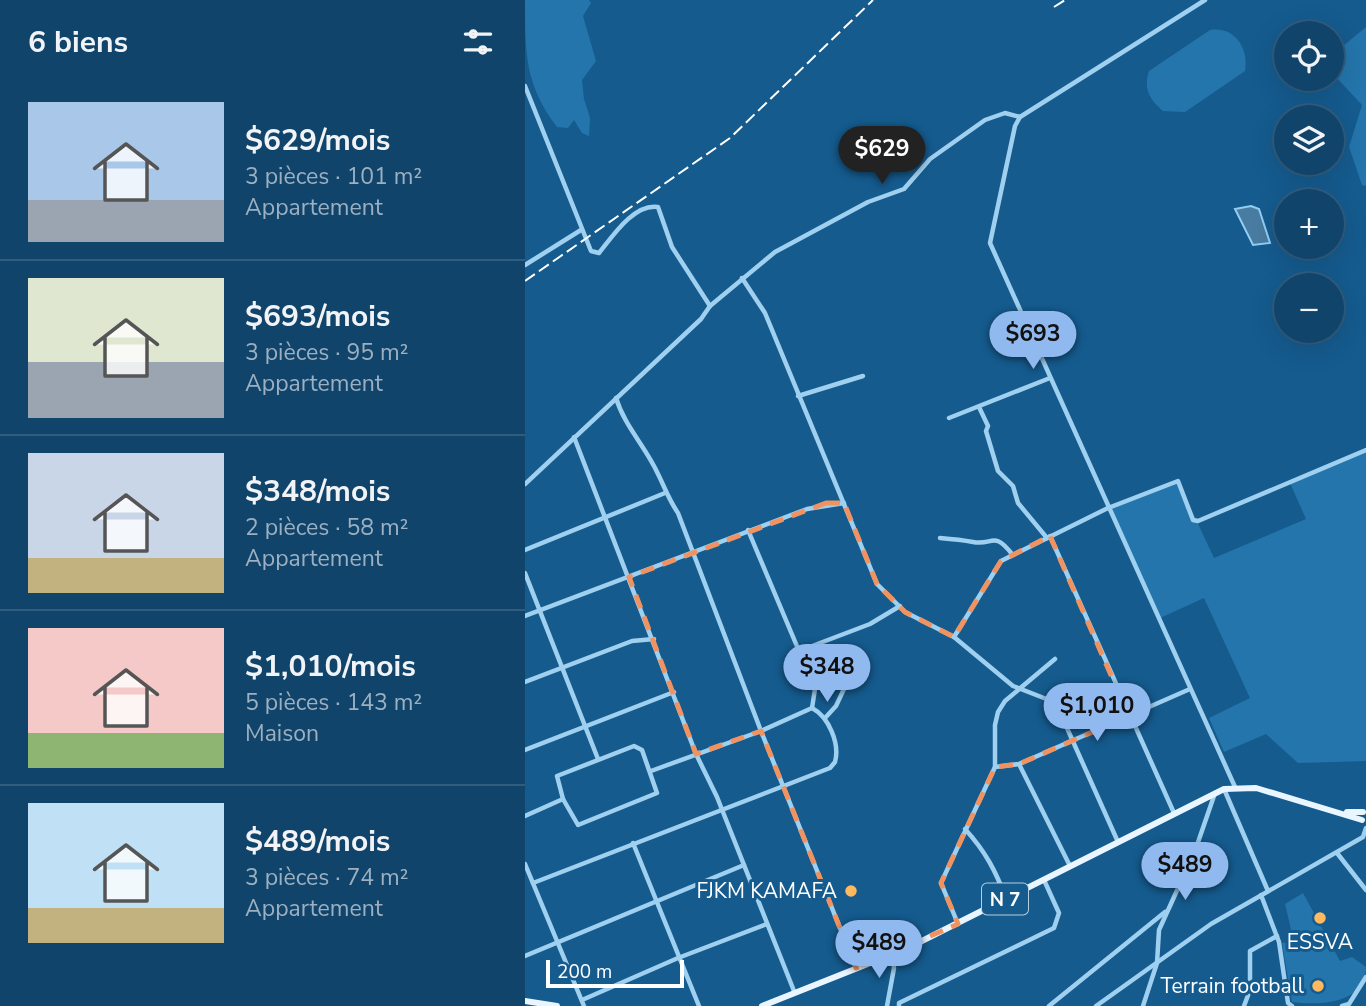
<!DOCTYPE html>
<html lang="fr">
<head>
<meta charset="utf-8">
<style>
  :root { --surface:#10446a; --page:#1e4e72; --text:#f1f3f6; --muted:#9cb0c1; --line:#305c7e; --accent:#90b9f0 }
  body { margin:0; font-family:"Nunito Sans",sans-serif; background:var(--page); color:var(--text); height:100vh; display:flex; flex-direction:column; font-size:26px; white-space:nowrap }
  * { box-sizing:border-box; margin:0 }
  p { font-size:23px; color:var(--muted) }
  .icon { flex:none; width:38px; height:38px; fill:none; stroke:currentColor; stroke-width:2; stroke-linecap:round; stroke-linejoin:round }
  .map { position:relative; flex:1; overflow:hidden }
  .details { display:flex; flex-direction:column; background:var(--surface); width:525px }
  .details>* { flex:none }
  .buttons { position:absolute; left:749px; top:21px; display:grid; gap:14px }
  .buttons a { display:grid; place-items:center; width:70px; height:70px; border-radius:50%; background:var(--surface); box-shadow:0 7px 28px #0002,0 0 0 2px var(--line); font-size:35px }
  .scale { position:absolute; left:21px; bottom:18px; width:138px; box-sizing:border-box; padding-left:7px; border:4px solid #fff; border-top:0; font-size:19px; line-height:24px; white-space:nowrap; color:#fff; -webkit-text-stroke:5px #155b8e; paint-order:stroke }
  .price { position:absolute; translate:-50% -60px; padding:0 16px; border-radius:24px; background:var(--accent); color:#111; font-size:23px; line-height:46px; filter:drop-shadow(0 2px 4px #0008) }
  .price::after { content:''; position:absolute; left:50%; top:42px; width:21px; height:16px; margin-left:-10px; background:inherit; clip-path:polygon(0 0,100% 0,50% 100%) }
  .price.on { background:#222; color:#fff }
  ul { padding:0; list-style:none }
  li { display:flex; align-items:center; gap:21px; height:175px; padding:0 28px }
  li+li { border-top:2px solid var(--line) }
  li span { display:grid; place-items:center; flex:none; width:196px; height:140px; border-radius:0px; color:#555 }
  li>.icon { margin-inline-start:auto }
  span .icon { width:84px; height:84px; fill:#fffc; stroke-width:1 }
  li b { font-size:30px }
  h2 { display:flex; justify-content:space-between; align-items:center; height:84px; padding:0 28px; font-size:30px }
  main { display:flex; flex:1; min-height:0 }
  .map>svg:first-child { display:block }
  .green { fill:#2475ab }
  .water { fill:#497ca1; stroke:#92cdf3; stroke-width:2 }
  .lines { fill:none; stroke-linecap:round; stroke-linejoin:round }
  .minor { stroke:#a0d0f0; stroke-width:4.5 }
  .major { stroke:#e9f5ff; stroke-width:6 }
  .rail { stroke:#fff; stroke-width:2; stroke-dasharray:12 5; stroke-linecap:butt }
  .marked { fill:none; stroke:#f09361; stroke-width:5; stroke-dasharray:14 9; stroke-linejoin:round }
  .poi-dot { fill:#ffba5f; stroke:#155b8e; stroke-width:2.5 }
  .labels { text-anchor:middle; stroke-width:6; stroke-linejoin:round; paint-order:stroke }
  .shield { fill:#155b8e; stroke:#b9cedd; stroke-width:2 }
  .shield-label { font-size:19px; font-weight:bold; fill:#fff }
  .poi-label { font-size:21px; fill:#fff; stroke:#155b8e; text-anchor:end }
</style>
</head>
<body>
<main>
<section class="details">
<h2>6 biens<svg class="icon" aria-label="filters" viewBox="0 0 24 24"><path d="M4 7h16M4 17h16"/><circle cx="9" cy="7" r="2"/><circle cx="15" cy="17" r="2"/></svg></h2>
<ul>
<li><span style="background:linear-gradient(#a9c7e8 70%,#9aa5b1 0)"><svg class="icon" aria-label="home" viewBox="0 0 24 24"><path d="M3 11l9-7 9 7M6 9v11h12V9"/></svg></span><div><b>$629/mois</b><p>3 pièces · 101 m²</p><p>Appartement</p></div></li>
<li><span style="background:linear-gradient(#dfe7d0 60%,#9aa5b1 0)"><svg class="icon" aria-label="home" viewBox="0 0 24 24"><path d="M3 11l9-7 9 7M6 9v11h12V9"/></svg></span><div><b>$693/mois</b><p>3 pièces · 95 m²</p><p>Appartement</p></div></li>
<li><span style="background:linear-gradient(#c9d6e8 75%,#c2b280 0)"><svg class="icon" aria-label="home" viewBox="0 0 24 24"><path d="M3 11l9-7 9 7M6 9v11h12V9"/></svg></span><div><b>$348/mois</b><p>2 pièces · 58 m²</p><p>Appartement</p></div></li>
<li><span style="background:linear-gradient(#f6c9c9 75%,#8fb573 0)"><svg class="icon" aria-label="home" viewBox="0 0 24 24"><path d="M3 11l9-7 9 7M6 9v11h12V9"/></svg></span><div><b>$1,010/mois</b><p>5 pièces · 143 m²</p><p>Maison</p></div></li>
<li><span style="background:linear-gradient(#bfe0f5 75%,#c2b280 0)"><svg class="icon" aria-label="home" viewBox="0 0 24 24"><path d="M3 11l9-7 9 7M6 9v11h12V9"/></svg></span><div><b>$489/mois</b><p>3 pièces · 74 m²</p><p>Appartement</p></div></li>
</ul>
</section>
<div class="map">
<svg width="841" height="1006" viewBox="0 0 841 1006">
  <rect width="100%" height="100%" fill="#155b8e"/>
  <g class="green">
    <path d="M0,0H64L66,3L58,16L71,61L57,80L59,99L65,118L64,136L57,133L49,120L43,128L32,127C0,85 0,53 0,0Z"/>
    <path d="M841,27V186L837,185L824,147L837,105L810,76L818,46Z"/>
    <path d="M685,30C710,26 724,49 720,71L660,112L638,111C625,100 618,89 624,71Z"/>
    <path d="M841,450V761L773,763L741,734L699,752L684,718L725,698L679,598L633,619L583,508L653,481L689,558L781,519L765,483Z"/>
    <path d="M778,893L815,961L827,957L841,967C841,1003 796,1006 767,1002L757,943L769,942L760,904Z"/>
  </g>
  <path class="water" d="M726,206L734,209L745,243L728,245L710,209Z"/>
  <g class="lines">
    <g class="minor">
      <path d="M680,0L495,117L490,126L465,243L710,787"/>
      <path d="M0,86L66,251L74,253C87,237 109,203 133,207L147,247L185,306"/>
      <path d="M0,265L56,230"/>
      <path d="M217,278L240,313L352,584L380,612L429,637L488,686L524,700L533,708L593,842"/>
      <path d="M273,396L338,376"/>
      <path d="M91,398C100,427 121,447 133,474C140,488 144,500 153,513L236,731L331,968"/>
      <path d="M454,407L463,426L461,431L473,471L488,486L493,503L522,538"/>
      <path d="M424,418L525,378"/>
      <path d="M49,437L171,754L192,797L269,991"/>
      <path d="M0,484L176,319L185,306L250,252L343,202L379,189L405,159L460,120L480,113L495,117"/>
      <path d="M525,536L649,813"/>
      <path d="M415,538C427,539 437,540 448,542C468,546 468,530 487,554"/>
      <path d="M0,550L140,493"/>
      <path d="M0,573L73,759"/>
      <path d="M0,616L282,509L319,503"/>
      <path d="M429,637L476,561L583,508L653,481L668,520L673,521L841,450"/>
      <path d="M274,651L345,624L375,606"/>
      <path d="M0,682L107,641L129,639"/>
      <path d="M300,718L311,706L333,659"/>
      <path d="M109,746L117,750L132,793L53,825L38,799L32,776Z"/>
      <path d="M0,750L149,692"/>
      <path d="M494,764L545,866"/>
      <path d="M470,767L494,764L665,689"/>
      <path d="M126,771L236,731L287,708L290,689L223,530"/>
      <path d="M699,789L743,891"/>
      <path d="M0,816L38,799"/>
      <path d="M440,829C460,851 471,871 481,899"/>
      <path d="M108,843L174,1006"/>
      <path d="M812,853L841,890"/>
      <path d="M0,864L59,1006"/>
      <path d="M8,883L305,768L310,762C315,744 304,717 287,708"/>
      <path d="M736,895L754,942L763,1003L767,1006"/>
      <path d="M433,924L416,883L470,767V725L473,712L480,701L530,659"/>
      <path d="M0,956L219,865"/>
      <path d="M57,1000L153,958L242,924"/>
      <path d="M362,1006L369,968L367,955"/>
      <path d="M374,1006V1003L529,928L534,913L519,880"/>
      <path d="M524,1006L640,912"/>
      <path d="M571,1006L686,924L838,837L841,828"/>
      <path d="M618,1006L632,963L634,930L670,851L690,793"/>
      <path d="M719,1006L725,990V951L752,936"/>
      <path d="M817,1006L824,1004L841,977"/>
    </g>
    <g class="major">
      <path d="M822,812H838"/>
      <path d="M0,1001L32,1006"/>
      <path d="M237,1006L383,948L699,789L731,788L837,820"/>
    </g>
    <g class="rail">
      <path d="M529,7L540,0"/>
      <path d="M0,281L205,138L348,0"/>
    </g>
  </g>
  <path class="marked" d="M301,503H319L352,584L380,612L429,637L476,561L525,536L604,716L494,764L470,767L416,883L433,924L331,968L236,731L171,754L104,577Z"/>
  <g class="poi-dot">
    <circle cx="326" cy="891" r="7"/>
    <circle cx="795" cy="918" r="7"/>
    <circle cx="793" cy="986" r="7"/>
  </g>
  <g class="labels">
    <rect class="shield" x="457" y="883.5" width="46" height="31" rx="5"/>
    <g class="shield-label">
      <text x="480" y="906">N 7</text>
    </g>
    <g class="poi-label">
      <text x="312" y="898">FJKM KAMAFA</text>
      <text x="795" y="949" text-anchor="middle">ESSVA</text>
      <text x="779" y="993">Terrain football</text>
    </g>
  </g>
</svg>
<div class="buttons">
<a><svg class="icon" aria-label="locate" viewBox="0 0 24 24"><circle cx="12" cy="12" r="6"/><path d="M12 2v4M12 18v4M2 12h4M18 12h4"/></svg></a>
<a><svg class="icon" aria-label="layers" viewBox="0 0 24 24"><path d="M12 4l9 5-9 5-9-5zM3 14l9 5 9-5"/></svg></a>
<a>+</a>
<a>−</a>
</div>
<div class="scale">200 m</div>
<b class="price on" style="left:357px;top:186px">$629</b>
<b class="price" style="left:508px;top:371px">$693</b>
<b class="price" style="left:302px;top:704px">$348</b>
<b class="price" style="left:572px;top:743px">$1,010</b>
<b class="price" style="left:660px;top:902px">$489</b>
<b class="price" style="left:354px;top:980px">$489</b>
</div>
</main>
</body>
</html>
